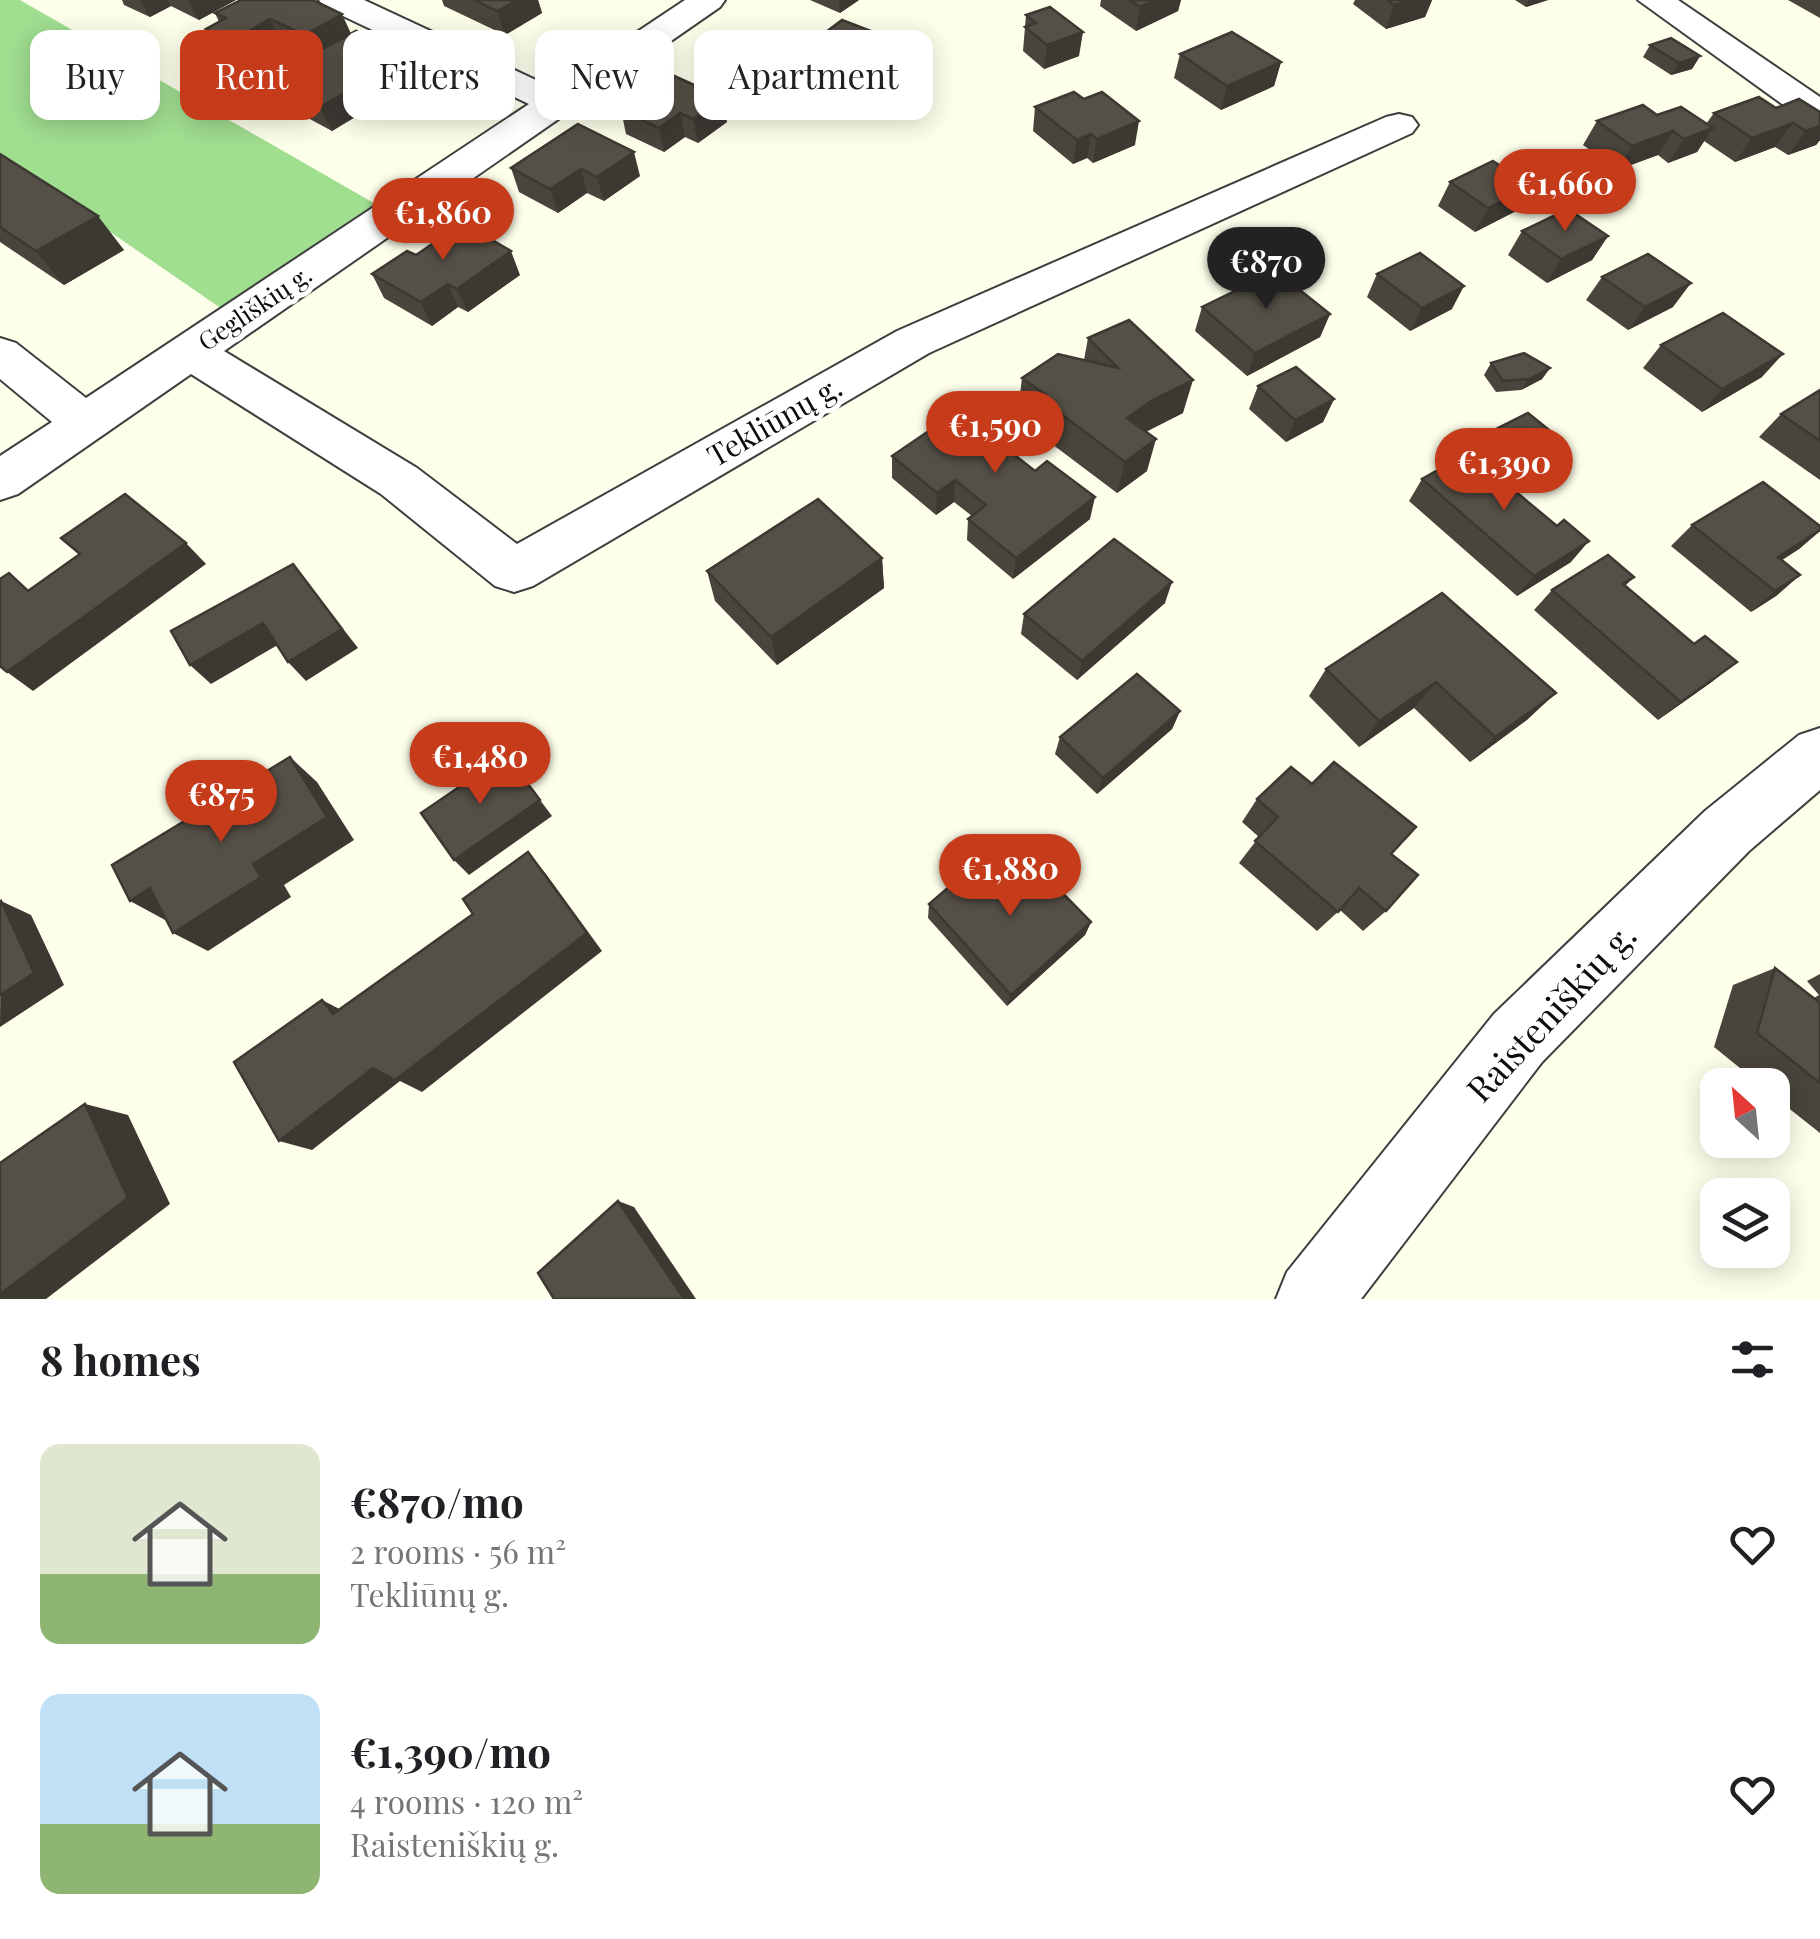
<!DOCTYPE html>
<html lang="en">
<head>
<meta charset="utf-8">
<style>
  :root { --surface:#fff; --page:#f2f2f2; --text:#202124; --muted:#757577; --accent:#c63c1a }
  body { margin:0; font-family:"Playfair Display",serif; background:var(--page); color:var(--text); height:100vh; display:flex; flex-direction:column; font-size:38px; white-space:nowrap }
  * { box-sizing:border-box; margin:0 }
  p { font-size:32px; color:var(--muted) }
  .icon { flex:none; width:55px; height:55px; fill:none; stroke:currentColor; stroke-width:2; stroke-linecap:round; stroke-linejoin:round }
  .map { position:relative; height:1299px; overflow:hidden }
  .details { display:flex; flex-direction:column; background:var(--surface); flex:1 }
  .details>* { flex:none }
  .guide { position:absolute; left:30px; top:30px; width:1000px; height:90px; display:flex; gap:20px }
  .needle { width:65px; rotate:333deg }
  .buttons { position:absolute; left:1700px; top:1068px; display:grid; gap:20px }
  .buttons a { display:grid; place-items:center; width:90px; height:90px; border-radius:20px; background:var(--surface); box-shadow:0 5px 25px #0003; font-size:50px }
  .price { position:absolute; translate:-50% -85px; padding:0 22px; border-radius:35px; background:var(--accent); color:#fff; font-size:32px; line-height:65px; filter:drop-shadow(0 2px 5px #0008) }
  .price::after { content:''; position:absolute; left:50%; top:60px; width:30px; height:22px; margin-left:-15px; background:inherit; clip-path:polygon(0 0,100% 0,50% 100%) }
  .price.on { background:#222; color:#fff }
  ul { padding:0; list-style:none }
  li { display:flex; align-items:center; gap:30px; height:250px; padding:0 40px }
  li span { display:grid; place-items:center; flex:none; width:280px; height:200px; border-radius:20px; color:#555 }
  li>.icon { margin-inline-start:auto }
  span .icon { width:120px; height:120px; fill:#fffc; stroke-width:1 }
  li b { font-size:42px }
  h2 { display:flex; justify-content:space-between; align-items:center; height:120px; padding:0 40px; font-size:42px }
  .tag { padding:0 35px; border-radius:20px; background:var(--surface); box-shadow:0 5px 25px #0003; font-size:35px; line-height:90px }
  .tag.on { background:var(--accent); color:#fff }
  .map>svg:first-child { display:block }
  .forest { fill:#a0de90 }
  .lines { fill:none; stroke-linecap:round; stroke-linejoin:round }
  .minor-casing { stroke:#3f3f3f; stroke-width:4 }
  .minor { fill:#fff; fill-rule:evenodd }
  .wall { fill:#49453d }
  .shaded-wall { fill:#3c3832 }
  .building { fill:#555047; stroke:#3c3832; stroke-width:2.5 }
  .labels { text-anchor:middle; stroke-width:10; stroke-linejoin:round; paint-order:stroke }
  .far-street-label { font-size:25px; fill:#0c0c0c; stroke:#fff }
  .street-label { font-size:30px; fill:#0c0c0c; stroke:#fff }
  .near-street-label { font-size:35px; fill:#0c0c0c; stroke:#fff }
</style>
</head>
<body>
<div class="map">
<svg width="1820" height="1299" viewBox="0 0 1820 1299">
  <rect width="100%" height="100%" fill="#feffeb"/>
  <path class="forest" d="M0,0H20L379,206L222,309L0,156Z"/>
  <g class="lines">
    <g class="minor-casing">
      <g id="minor">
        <path d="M319,0H364L553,88L685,0H725L720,7L224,351L417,468L517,544L897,331L1386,117L1399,114L1412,117L1418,125L1412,133L929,353L533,586L514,592L495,586L381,494L191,374L18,494L0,500V456L52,422L0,379V338L16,343L86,398L529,104L324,7Z"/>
        <path d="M1638,0H1678L1820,97V125L1807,122Z"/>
        <path d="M1820,728V790L1749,851L1542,1062L1361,1299H1276L1287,1272L1494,1014L1705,811L1799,735Z"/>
      </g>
    </g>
    <use href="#minor" class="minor"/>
  </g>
  <g class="wall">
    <path d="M122,0H236L199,20L171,6L150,17L124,5Z"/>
    <path d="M241,0L351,34L392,67L368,80L373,91L365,96L370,108L332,131L280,103L267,79L310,56L282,43L244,65L219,53L206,29L219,22L215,13Z"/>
    <path d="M442,0H538L542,13L505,35L444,6Z"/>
    <path d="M810,0H859L840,13Z"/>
    <path d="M1101,0H1181L1178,11L1136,31L1100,6Z"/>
    <path d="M1355,0H1432L1425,17L1386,29L1353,4Z"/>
    <path d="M1515,0H1548L1526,7Z"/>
    <path d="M1788,0H1820V18Z"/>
    <path d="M1026,15L1079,56L1044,69L1023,51Z"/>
    <path d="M892,39V63L864,85L840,76L841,86L808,111L752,88L749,64L814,52L813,42Z"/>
    <path d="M1650,45L1700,56L1692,69L1671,75L1643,57Z"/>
    <path d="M1180,54L1281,62L1274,86L1221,110L1174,78Z"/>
    <path d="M627,92L727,122L698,143L685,137L664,152L626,134L621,110L630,104Z"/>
    <path d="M1035,107L1135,145L1093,163L1087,158L1073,164L1033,131Z"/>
    <path d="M1776,108L1820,112V140L1816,145L1788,155L1775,147L1735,162L1704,141L1697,152L1668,163L1658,155L1617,170L1583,145L1597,121L1657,115L1706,124L1714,113Z"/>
    <path d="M578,124L640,176L604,201L587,193L558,213L519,192L511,168Z"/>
    <path d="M0,154L124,250L64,285L0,242Z"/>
    <path d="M1450,182L1531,186L1518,210L1475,232L1438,206Z"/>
    <path d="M1522,231L1608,236L1592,260L1547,283L1508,255Z"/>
    <path d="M416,255L520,275L468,312L458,307L432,326L384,298L372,274Z"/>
    <path d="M1377,274L1452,309L1410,331L1367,297Z"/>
    <path d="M1602,277L1673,307L1628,330L1586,300Z"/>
    <path d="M1202,307L1330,314L1320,337L1247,376L1195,331Z"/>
    <path d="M1088,338L1183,413L1146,432L1147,471L1117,493L1036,432L1037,425L1018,411L1022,378L1084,360Z"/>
    <path d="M1661,345L1762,377L1702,412L1643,368Z"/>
    <path d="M1491,363L1550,368L1542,379L1521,390L1496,392L1484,375Z"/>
    <path d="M1258,386L1334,399L1323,422L1286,442L1249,409Z"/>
    <path d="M1820,390V480L1759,437L1781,414Z"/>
    <path d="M1496,429L1559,438L1550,450L1518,467L1488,441Z"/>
    <path d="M1022,453L1017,457L1090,519L1013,579L967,540L968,519L972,516L954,502L936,515L892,478V456Z"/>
    <path d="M1500,467L1495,474L1571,562L1517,596L1409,501L1422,479Z"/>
    <path d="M1692,525L1820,531L1799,549L1782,560L1800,575L1776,596L1751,612L1671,546Z"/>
    <path d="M882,558L884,588L777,665L715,601L707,571Z"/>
    <path d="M1634,577L1625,586L1713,681L1658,720L1534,610L1552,590Z"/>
    <path d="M1442,593L1528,719L1470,762L1414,708L1359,747L1309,696L1326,669Z"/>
    <path d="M1165,603L1077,680L1021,634L1024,614Z"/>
    <path d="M1180,711L1172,729L1097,794L1055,754L1060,737Z"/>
    <path d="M1257,799L1391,854L1386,911L1363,931L1340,910L1317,931L1239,863L1259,837L1242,822Z"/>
    <path d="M992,876L1091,922L1085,935L1007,1006L928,918L929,904Z"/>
    <path d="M1775,968L1814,998L1819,995L1807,981L1820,974V1133L1772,1095V1085H1761L1714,1047L1733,985Z"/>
  </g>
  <g class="shaded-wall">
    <path d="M140,0H167L171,6L150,17Z"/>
    <path d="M188,0H236L199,20Z"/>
    <path d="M517,0H538L542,13L505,35L497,11Z"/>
    <path d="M839,0H859L840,13Z"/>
    <path d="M1156,0H1181L1178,11L1136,31L1140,7Z"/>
    <path d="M1411,0H1432L1425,17L1386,29L1394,5Z"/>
    <path d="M1529,0H1548L1526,7Z"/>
    <path d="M342,14L353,38L317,59L305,35Z"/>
    <path d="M270,19L282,43L244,65L231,41Z"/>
    <path d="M1083,32L1079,56L1044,69L1047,45Z"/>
    <path d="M892,39V63L864,85L863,61Z"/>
    <path d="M382,43L392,67L368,80L373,91L365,96L370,108L332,131L320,107L349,61Z"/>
    <path d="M1700,56L1692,69L1671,75L1679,63Z"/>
    <path d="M839,62L841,86L808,111L806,87Z"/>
    <path d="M1281,62L1274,86L1221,110L1227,86Z"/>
    <path d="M723,98L727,122L698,143L693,119Z"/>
    <path d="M680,113L685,137L664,152L659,128Z"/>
    <path d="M1139,121L1135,145L1093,163L1097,139Z"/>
    <path d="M1793,123L1775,147L1735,162L1752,138Z"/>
    <path d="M1820,126V140L1816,145L1788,155L1806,131Z"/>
    <path d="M1713,128L1697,152L1668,163L1684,139Z"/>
    <path d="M1673,131L1658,155L1617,170L1632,146Z"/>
    <path d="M1091,134L1087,158L1073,164L1077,140Z"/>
    <path d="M634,152L640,176L604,201L597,177Z"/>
    <path d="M581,169L587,193L558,213L550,189Z"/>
    <path d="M1531,186L1518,210L1475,232L1488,208Z"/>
    <path d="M98,216L124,250L64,285L36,251Z"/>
    <path d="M1608,236L1592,260L1547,283L1561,259Z"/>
    <path d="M511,251L520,275L468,312L457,289Z"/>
    <path d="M1691,283L1673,307L1628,330L1645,307Z"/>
    <path d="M448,284L458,307L432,326L421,302Z"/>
    <path d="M1464,286L1452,309L1410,331L1422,308Z"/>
    <path d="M1330,314L1320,337L1247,376L1255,353Z"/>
    <path d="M1783,354L1762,377L1702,412L1722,389Z"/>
    <path d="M1550,368L1542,379L1521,390L1529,379Z"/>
    <path d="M1193,380L1183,413L1142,433L1127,418L1151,401Z"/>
    <path d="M1334,399L1323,422L1286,442L1295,420Z"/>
    <path d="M1025,431L1022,453L1001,468L1003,446Z"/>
    <path d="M1559,438L1550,450L1518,467L1526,456Z"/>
    <path d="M1156,439L1147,471L1117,493L1125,462Z"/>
    <path d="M955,480L954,502L936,515L937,493Z"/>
    <path d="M1095,497L1090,519L1013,579L1016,558Z"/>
    <path d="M1820,531L1799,549L1754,578L1778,557Z"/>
    <path d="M1589,541L1571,562L1517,596L1534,576Z"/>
    <path d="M186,543L206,564L33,691L7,672Z"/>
    <path d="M882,558L884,588L777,665L771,637Z"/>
    <path d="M293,564L358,648L306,681L288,662Z"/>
    <path d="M1800,575L1776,596L1751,612L1775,591Z"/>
    <path d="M1172,582L1165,603L1077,680L1082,661Z"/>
    <path d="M263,623L281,643L211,684L190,665Z"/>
    <path d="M1737,662L1713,681L1658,720L1681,702Z"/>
    <path d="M1436,682L1414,708L1359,747L1379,721Z"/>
    <path d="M1556,693L1528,719L1470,762L1495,737Z"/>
    <path d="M1180,711L1172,729L1097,794L1103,778Z"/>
    <path d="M290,757L317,782L354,840L284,885L291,897L208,951L173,933L253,864Z"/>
    <path d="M540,800L552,816L469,875L454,860Z"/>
    <path d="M528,852L546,874L602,951L422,1092L400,1081L312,1150L279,1141Z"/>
    <path d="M150,888L167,921L130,901Z"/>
    <path d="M1,901L31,915L64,985L0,1027Z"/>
    <path d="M1091,922L1085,935L1007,1006L1011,995Z"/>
    <path d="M322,1000L351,1015L333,1014Z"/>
    <path d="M85,1104L128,1115L170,1204L46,1299H0V1294Z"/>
    <path d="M618,1201L634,1207L696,1299H684Z"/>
  </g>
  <g class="building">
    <path d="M241,0H313L342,14L305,35L270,19L231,41L206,29L226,18L215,13Z"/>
    <path d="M474,0H517L497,11Z"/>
    <path d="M1130,0H1156L1140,7Z"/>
    <path d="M1388,0H1411L1394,5Z"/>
    <path d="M1050,7L1083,32L1047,45L1025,27L1036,23L1026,15Z"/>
    <path d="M842,20L892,39L863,61L813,42Z"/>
    <path d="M356,31L382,43L349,61L362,67L346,77L360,84L320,107L267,79Z"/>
    <path d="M1232,32L1281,62L1227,86L1180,54Z"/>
    <path d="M1671,38L1700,56L1679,63L1650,45Z"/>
    <path d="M783,40L839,62L806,87L749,64Z"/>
    <path d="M661,70L723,98L693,119L680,113L659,128L621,110L639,98L627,92Z"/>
    <path d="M1074,92L1084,99L1102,92L1139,121L1097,139L1091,134L1077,140L1035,107Z"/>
    <path d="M1759,97L1776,108L1799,99L1820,112V126L1806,131L1793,123L1752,138L1714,113Z"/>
    <path d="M1643,105L1657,115L1681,107L1713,128L1684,139L1673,131L1632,146L1597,121Z"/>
    <path d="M578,124L634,152L597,177L581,169L550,189L511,168Z"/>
    <path d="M0,154L98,216L36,251L0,227Z"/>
    <path d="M1493,161L1531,186L1488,208L1450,182Z"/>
    <path d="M1568,209L1608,236L1561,259L1522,231Z"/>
    <path d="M463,223L511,251L457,289L448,284L421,302L372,274L407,251L416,255Z"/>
    <path d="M1420,253L1464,286L1422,308L1377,274Z"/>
    <path d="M1648,254L1691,283L1645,307L1602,277Z"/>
    <path d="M1276,271L1330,314L1255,353L1202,307Z"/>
    <path d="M1723,313L1783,354L1722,389L1661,345Z"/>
    <path d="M1129,320L1193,380L1151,401L1127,418L1156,439L1125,462L1041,399L1046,395L1022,378L1058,354L1118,368L1088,338Z"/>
    <path d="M1524,353L1550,368L1529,379L1503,381L1491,363Z"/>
    <path d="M1296,367L1334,399L1295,420L1258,386Z"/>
    <path d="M1820,390V441L1781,414Z"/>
    <path d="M980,396L1025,431L1003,446L1035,471L1047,461L1095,497L1016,558L968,519L986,505L955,480L937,493L892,456Z"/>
    <path d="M1528,413L1559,438L1526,456L1496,429Z"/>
    <path d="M1477,448L1500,467L1492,472L1557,526L1564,520L1589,541L1534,576L1422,479Z"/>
    <path d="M1763,482L1820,526V530L1778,557L1800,575L1775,591L1692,525Z"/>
    <path d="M125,494L186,543L7,672L0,666V579L9,573L28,591L80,554L61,538Z"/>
    <path d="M818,499L882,558L771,637L707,571Z"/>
    <path d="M1114,539L1172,582L1082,661L1024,614Z"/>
    <path d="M1608,555L1634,577L1623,584L1694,644L1705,636L1737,662L1681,702L1552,590Z"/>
    <path d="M293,564L342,629L288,662L263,623L190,665L171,631Z"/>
    <path d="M1442,593L1556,693L1495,737L1436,682L1379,721L1326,669Z"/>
    <path d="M1137,674L1180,711L1103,778L1060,737Z"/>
    <path d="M506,755L540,800L454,860L421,813Z"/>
    <path d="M290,757L327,817L253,864L261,877L173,933L150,888L130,901L112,865Z"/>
    <path d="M1334,762L1416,827L1391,854L1418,875L1386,911L1359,888L1338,912L1255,841L1278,817L1257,799L1291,767L1312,784Z"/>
    <path d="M1021,851L1091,922L1011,995L929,904L978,862L992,876Z"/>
    <path d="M528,852L587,933L395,1080L373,1068L279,1141L234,1062L322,1000L333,1014L473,914L463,899Z"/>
    <path d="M1,901L34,973L0,995V902Z"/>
    <path d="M1775,968L1820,1003V1083L1757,1033Z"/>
    <path d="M85,1104L128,1198L0,1294V1163Z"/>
    <path d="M618,1201L684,1299H554L538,1273Z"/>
  </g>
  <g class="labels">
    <g class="far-street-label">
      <text transform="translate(255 308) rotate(-34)" y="9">Gegliškių g.</text>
    </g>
    <g class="street-label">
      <text transform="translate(775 422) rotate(-30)" y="10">Tekliūnų g.</text>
    </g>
    <g class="near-street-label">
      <text transform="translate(1552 1013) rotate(-47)" y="12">Raisteniškių g.</text>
    </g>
  </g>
</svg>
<div class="buttons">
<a><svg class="needle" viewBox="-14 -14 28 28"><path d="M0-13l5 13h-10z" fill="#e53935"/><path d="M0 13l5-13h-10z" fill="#757577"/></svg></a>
<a><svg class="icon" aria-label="layers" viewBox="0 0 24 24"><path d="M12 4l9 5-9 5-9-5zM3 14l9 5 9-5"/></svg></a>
</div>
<b class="price" style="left:1565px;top:234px">€1,660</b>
<b class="price" style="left:443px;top:263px">€1,860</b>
<b class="price on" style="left:1266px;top:312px">€870</b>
<b class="price" style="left:995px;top:476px">€1,590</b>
<b class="price" style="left:1504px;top:513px">€1,390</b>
<b class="price" style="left:480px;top:807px">€1,480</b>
<b class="price" style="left:221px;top:845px">€875</b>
<b class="price" style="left:1010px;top:919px">€1,880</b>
<div class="guide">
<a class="tag">Buy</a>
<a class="tag on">Rent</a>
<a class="tag">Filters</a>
<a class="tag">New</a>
<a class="tag">Apartment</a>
</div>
</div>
<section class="details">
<h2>8 homes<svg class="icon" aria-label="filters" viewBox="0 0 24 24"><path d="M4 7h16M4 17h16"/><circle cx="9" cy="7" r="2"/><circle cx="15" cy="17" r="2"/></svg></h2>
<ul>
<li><span style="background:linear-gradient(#dfe7d0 65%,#8fb573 0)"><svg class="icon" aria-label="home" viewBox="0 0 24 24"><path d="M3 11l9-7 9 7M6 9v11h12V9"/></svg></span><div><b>€870/mo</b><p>2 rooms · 56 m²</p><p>Tekliūnų g.</p></div><svg class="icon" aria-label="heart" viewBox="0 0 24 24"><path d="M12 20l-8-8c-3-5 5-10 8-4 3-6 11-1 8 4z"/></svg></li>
<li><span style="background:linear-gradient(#bfe0f5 65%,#8fb573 0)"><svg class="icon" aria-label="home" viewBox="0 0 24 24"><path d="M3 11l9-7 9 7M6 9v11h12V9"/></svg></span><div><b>€1,390/mo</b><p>4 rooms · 120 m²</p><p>Raisteniškių g.</p></div><svg class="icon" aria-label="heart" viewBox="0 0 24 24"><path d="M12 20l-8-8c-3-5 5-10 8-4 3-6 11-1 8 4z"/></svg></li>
</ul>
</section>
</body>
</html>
